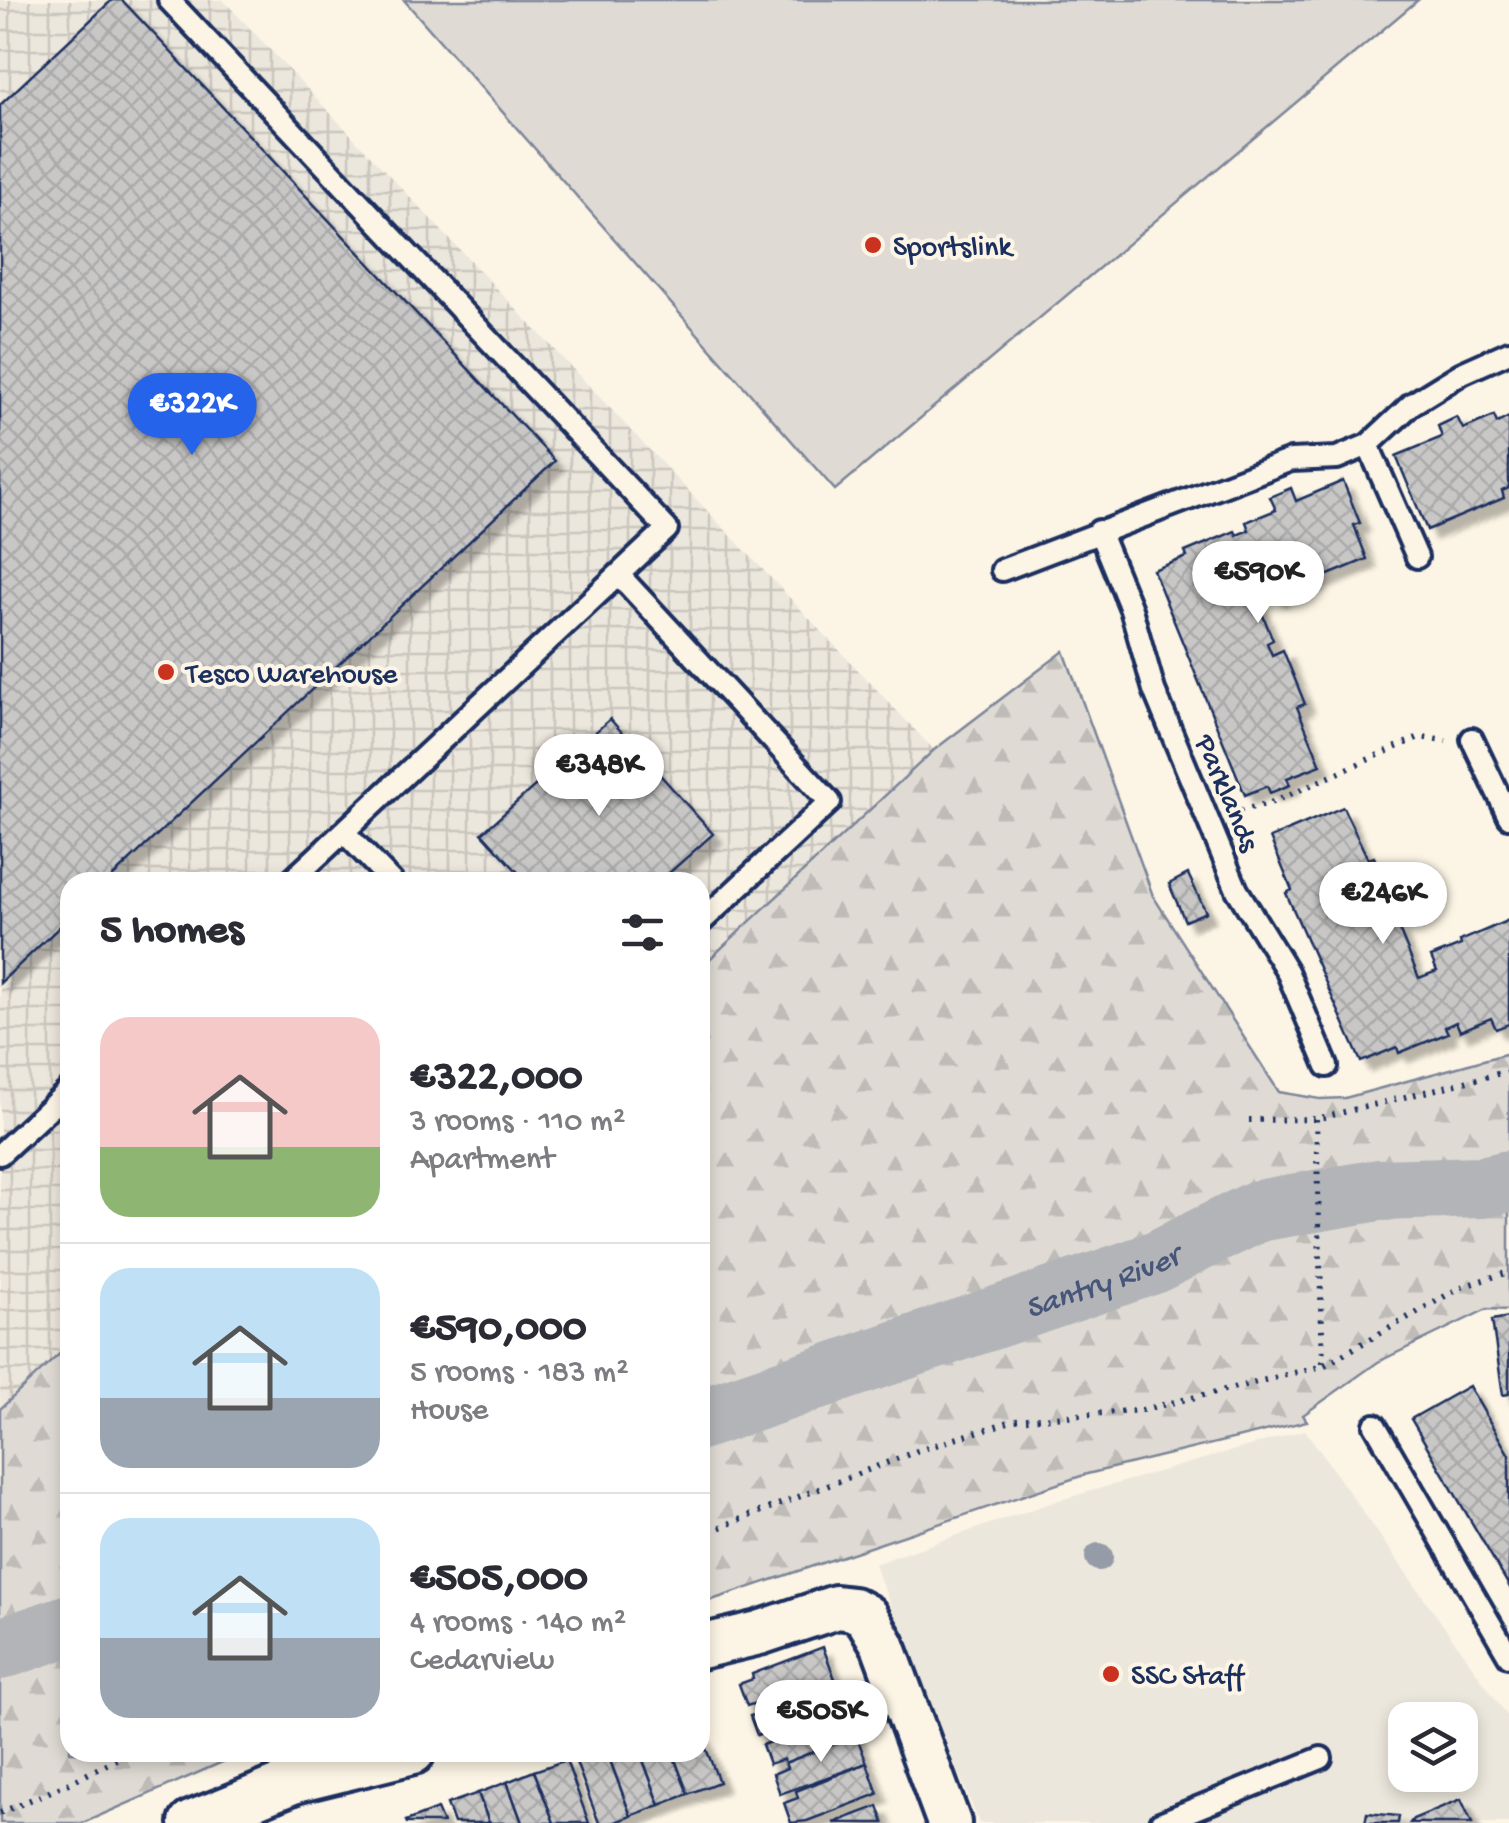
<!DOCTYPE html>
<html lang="en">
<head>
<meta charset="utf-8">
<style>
  :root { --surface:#fff; --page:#f7f7f7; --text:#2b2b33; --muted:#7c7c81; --line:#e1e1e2; --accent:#2563eb }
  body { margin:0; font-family:"Gochi Hand",sans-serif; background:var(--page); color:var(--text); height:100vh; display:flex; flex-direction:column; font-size:38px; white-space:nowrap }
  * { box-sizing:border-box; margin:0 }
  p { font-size:32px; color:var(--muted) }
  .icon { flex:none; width:55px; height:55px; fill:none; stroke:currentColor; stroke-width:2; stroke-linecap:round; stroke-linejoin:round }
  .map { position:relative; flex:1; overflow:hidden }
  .side { position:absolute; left:60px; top:872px; width:650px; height:890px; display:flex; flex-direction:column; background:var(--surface); border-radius:30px; box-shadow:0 5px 15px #0003 }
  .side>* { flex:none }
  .fabs { position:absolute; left:1388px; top:1702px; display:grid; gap:20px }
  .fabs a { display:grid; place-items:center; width:90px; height:90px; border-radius:20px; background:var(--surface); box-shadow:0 5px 15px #0003; font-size:50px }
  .price { position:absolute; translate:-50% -85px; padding:0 22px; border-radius:35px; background:#fff; color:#222; font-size:32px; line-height:65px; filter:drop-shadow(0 2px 5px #0008) }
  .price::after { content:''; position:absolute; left:50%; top:60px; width:30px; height:22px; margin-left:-15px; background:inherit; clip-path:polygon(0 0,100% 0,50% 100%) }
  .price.current { background:var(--accent); color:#fff }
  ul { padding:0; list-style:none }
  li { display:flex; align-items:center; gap:30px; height:250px; padding:0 40px }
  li+li { border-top:2px solid var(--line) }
  li span { display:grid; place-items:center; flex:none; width:280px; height:200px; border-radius:30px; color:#555 }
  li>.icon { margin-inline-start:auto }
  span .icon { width:120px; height:120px; fill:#fffc; stroke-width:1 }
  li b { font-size:42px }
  h2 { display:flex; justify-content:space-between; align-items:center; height:120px; padding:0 40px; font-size:42px }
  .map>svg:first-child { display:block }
  .built { fill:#ece7dc; fill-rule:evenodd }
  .industrial { fill:url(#industrial-grid) }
  .forest { fill:url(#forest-firs); stroke:#7d8599; stroke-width:2.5 }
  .pitch { fill:#dfdbd4; stroke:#7d8599; stroke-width:2.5 }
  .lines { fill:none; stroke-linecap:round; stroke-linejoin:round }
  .river { stroke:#b2b4b8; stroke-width:62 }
  .building { fill:url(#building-cross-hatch); stroke:#1b2f5e; stroke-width:2.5; filter:url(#shadow) }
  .lane-casing { stroke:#1b2f5e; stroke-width:28 }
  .street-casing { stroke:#1b2f5e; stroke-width:50 }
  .path { stroke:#1b2f5e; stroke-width:6; stroke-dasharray:2.5 8; stroke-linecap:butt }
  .lane { stroke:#fcf5e5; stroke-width:20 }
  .street { stroke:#fcf5e5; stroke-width:42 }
  .tree { fill:#969ba8 }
  .poi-dot { fill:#c8321e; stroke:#fcf5e5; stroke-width:4 }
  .labels { text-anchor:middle; stroke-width:8; stroke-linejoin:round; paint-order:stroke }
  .poi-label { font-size:30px; fill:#1b2f5e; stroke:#fcf5e5; text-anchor:start }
  .street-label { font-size:30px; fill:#1b2f5e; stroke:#fcf5e5 }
  .water-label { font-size:32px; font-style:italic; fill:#485779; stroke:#fcf5e5 }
</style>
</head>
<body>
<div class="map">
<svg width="1509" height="1823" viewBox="0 0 1509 1823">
  <defs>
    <pattern id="industrial-grid" width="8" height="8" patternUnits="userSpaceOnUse" patternTransform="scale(2.5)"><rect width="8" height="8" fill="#ece7dc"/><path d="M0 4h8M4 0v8" fill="none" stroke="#cac6bf"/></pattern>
    <pattern id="forest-firs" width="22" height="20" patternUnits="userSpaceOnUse" patternTransform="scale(2.5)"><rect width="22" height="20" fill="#dfdbd4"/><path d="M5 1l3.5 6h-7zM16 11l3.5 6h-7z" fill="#bfbcb8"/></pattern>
    <pattern id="building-cross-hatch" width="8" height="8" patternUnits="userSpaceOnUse" patternTransform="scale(2.5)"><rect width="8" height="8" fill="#c8c7c6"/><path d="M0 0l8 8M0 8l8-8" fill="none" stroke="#ababac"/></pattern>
    <filter id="shadow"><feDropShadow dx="9" dy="9" stdDeviation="2.5" flood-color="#0004"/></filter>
  </defs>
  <rect width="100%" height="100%" fill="#fcf5e5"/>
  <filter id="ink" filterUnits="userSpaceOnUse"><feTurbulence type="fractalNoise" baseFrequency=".01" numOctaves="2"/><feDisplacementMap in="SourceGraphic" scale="20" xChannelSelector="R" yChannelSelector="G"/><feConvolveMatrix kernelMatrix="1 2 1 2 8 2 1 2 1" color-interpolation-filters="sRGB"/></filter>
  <g filter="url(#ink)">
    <path class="built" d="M1305,1430L1509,1718V1823H979L874,1564L1056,1501ZM1405,1720H1460V1775H1405Z"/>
    <path class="industrial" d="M0,0H223L934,750L700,968V882H70V1344L0,1409Z"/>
    <g class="forest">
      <path d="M1064,651L1153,896L1279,1092L1320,1099L1345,1098L1509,1053V1310L1487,1309L1378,1362L1303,1415L1307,1421L1087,1474L700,1604V968L934,750Z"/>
      <path d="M70,1344V1752L243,1753L83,1823H0V1409Z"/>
    </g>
    <path class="pitch" d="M404,0H1418L835,490Z"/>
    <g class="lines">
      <g class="river">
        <path id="s1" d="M700,1419L1151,1264L1258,1211L1379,1190L1482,1187L1509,1181"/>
        <path d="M0,1649L70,1625"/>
      </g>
    </g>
    <g class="building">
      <path d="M112,0H122L555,461L107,882H70V917L0,983V105Z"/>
      <path d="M1494,416L1497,423L1509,417V488L1502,491L1504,498L1427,530L1396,456L1442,437L1438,426L1457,417L1463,429Z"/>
      <path d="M1343,481L1360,523L1354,525L1367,559L1275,597L1269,582L1252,589L1273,640L1267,643L1272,655L1283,650L1305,704L1297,707L1321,765L1287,778L1290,785L1270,793L1267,786L1245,795L1153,570L1187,557L1185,552L1235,531L1237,535L1249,530L1246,522L1276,510L1270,497L1291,488L1296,501Z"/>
      <path d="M610,719L713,834L659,882H527L482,833Z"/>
      <path d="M1343,807L1368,859L1374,857L1396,910L1386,915L1392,930L1398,927L1419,978L1437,971L1431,957L1461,945L1460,941L1509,920V1024L1496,1029L1491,1018L1460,1031L1456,1022L1445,1027L1448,1033L1399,1053L1397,1047L1361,1062L1286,893L1292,890L1270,838Z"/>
      <path d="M1188,874L1206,912L1185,921L1169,884Z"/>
      <path d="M1509,1317V1394L1503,1395L1492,1320Z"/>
      <path d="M1469,1386L1509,1455V1586L1411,1419Z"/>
      <path d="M823,1647L835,1679L764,1706L762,1701L747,1706L739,1684L753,1679L752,1674Z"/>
      <path d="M835,1679L846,1708L775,1735L772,1729L757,1735L750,1716L766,1711L764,1706Z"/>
      <path d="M846,1708L856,1735L785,1763L784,1759L769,1764L762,1745L776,1740L775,1735Z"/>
      <path d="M700,1733L719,1782L688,1794L672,1752H700Z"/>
      <path d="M856,1735L867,1763L780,1794L773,1774L787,1768L785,1763Z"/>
      <path d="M584,1752H607L631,1816L613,1823H599L574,1757Z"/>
      <path d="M607,1752H640L660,1805L631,1816Z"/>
      <path d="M640,1752H672L688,1794L660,1805Z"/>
      <path d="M566,1760L589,1823H554L534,1771Z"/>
      <path d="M867,1763L878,1794L807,1821L791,1823L784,1803L798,1798L796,1791Z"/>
      <path d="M534,1771L554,1823H522L507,1782Z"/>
      <path d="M507,1782L522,1823H489L478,1793Z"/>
      <path d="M478,1793L489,1823H454L447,1804Z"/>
      <path d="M1461,1799L1472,1823H1410L1413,1819Z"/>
      <path d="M878,1806L884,1823H833Z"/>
      <path d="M437,1809L443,1823H407L406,1821Z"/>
      <path d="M1367,1813L1399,1816L1398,1823H1365Z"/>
    </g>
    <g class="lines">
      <g class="lane-casing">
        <g id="lane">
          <path d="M169,0L667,529L290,882"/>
          <path d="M1368,445L1417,557"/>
          <path d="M1099,531L1131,609L1154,690L1237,890L1287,971L1327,1066"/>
          <path d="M1002,570L1291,460L1337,458L1368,445L1412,404L1462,373L1509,352"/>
          <path d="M619,575L830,802L700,923"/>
          <path d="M1472,739L1509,817"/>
          <path d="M344,832L392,882"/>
          <path d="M0,1154L70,1089"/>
          <path d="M1375,1425L1509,1656"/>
          <path d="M1160,1823L1321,1758"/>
        </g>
      </g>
      <g class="street-casing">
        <g id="street">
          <path d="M700,1647L759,1633L836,1607L853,1609L866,1616L883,1645L949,1823"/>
          <path d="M191,1823L295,1781L413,1752"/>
        </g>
      </g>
      <g class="path">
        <path d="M1230,813L1270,803L1419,737L1446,741"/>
        <path d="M1316,1119L1323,1366"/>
        <path d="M1249,1120L1316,1119L1509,1071"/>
        <path d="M700,1535L917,1451L1015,1420L1142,1410L1323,1366L1461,1287L1509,1272"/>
        <path d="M0,1813L70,1783L130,1752"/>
      </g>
      <use href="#lane" class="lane"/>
      <use href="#street" class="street"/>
    </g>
    <circle class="tree" cx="1099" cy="1557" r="14"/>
  </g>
  <g class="poi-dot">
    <circle cx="873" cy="245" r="10"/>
    <circle cx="166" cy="672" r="10"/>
    <circle cx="1111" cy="1674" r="10"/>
  </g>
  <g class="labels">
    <g class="poi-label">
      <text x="893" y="255">Sportslink</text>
      <text x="186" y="682">Tesco Warehouse</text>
      <text x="1131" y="1684">SSC Staff</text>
    </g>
    <g class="street-label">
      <text transform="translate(1229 792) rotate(67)" y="10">Parklands</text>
    </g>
    <g class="water-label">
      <text dy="11" stroke="none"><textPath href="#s1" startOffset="425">Santry River</textPath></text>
    </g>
  </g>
</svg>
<div class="fabs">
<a><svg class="icon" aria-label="layers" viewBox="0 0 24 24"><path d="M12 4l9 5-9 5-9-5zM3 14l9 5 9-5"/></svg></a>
</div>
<b class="price current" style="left:192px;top:458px">€322K</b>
<b class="price" style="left:1258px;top:626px">€590K</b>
<b class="price" style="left:599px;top:819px">€348K</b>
<b class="price" style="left:1383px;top:947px">€246K</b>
<b class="price" style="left:821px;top:1765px">€505K</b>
<section class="side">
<h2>5 homes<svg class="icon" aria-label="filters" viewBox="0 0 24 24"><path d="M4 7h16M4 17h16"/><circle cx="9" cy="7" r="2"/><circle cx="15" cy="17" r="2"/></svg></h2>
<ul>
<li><span style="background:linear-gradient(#f6c9c9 65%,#8fb573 0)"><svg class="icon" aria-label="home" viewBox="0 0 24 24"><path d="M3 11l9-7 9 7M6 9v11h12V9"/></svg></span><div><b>€322,000</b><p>3 rooms · 110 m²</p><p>Apartment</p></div></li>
<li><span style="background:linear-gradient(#bfe0f5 65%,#9aa5b1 0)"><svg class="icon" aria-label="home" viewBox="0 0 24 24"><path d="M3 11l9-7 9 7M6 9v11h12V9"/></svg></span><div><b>€590,000</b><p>5 rooms · 183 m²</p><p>House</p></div></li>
<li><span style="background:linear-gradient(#bfe0f5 60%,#9aa5b1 0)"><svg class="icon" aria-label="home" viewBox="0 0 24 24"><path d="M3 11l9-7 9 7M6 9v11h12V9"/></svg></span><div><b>€505,000</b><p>4 rooms · 140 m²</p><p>Cedarview</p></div></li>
</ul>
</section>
</div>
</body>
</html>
